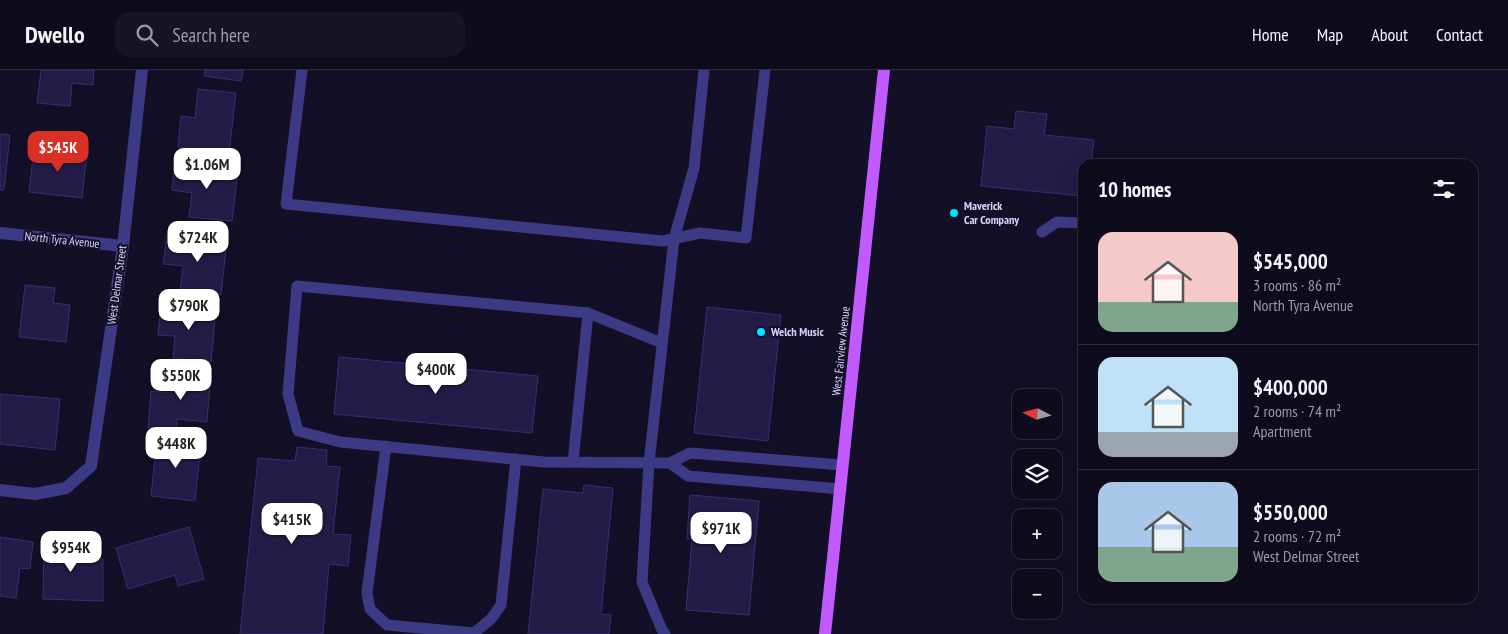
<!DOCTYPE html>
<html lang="en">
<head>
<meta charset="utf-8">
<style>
  :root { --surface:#0e0b1c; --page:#171425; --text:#f1f3f6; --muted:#9b9ba3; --line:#2e2b3b; --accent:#d93025 }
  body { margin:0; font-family:"PT Sans Narrow",sans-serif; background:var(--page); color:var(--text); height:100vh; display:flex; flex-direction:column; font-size:19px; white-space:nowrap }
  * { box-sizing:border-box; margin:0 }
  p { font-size:16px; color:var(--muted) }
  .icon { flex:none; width:28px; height:28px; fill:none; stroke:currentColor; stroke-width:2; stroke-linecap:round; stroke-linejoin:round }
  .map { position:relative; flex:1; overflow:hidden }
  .panel { position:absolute; left:1078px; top:89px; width:400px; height:445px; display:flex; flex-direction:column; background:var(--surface); border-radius:15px; box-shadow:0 5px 20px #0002,0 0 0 1px var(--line) }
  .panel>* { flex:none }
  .needle { width:32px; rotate:276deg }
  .controls { position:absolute; left:1012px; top:319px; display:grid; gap:10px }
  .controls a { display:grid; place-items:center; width:50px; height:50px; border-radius:10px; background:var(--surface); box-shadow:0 5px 20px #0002,0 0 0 1px var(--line); font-size:25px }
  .price { position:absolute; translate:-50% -42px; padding:0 11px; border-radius:10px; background:#fff; color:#222; font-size:16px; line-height:32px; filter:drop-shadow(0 1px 2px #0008) }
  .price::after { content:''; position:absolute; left:50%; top:30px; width:15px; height:11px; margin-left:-8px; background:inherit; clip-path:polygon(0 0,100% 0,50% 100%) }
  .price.selected { background:var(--accent); color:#fff }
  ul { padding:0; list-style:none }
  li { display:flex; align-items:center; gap:15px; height:125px; padding:0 20px }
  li+li { border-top:1px solid var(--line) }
  li span { display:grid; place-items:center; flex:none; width:140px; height:100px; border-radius:15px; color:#555 }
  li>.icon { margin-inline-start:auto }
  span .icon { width:60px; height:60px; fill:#fffc; stroke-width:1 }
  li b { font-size:21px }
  h2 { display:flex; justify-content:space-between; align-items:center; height:60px; padding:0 20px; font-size:21px }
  header { display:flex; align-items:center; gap:30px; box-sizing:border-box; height:70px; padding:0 25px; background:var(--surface); border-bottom:1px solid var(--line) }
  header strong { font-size:24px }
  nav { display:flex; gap:28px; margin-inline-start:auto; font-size:18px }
  .search { width:350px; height:45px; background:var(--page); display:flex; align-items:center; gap:12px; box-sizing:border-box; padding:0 18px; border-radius:15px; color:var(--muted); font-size:19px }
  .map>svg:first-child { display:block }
  .building { fill:#241b47; stroke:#3b2d73 }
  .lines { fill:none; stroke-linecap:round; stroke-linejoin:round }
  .lane { stroke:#3d3a85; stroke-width:11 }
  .street { stroke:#3d3a85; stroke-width:12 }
  .primary { stroke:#c25bff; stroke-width:12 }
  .poi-dot { fill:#00e5ff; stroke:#130f26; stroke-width:2 }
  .labels { text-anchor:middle; stroke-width:4; stroke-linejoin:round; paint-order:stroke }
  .poi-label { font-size:12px; font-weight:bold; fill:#d9d4ff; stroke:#130f26; text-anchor:start }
  .street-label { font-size:12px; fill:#d9d4ff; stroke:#130f26 }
</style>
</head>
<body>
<header>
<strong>Dwello</strong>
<div class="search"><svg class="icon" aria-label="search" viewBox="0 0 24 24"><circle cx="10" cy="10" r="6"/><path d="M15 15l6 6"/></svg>Search here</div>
<nav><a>Home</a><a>Map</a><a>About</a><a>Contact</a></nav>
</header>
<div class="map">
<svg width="1508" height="564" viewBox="0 0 1508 564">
  <rect width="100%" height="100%" fill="#130f26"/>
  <g class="building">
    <path d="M41,0H94L93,15L72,13L70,36L37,33Z"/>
    <path d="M205,0H243L241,11L204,6Z"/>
    <path d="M198,19L236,23L229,83L178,77L181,46L195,48Z"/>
    <path d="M1016,41L1047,44L1044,65L1094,70L1091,94H1082V126L981,116L987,56L1014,59Z"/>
    <path d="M0,64L10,65L4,120H0Z"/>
    <path d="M34,78L87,83L82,128L29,122Z"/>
    <path d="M175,92L238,100L232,151L189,147L192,123L172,120Z"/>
    <path d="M167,164L227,171L221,225L180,221L183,196L163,194Z"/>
    <path d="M25,215L55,218L53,233L70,235L66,272L19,267Z"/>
    <path d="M161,234L216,239L211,292L173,288L175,266L158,265Z"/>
    <path d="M707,237L781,245L768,371L694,363Z"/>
    <path d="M339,287L538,306L532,363L334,344Z"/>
    <path d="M173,300L211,304L207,352L177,349L176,361L148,358L151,321L171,323Z"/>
    <path d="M0,324L60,329L55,380L0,374Z"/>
    <path d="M157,367L201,372L195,431L151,426Z"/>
    <path d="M297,377L327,380L326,396L340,397L333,464L351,465L348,496L329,494L323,564H240L258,388L295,391Z"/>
    <path d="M584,415L613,418L601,544L611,545L609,564H528L543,419L583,423Z"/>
    <path d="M690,425L759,431L749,545L686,540L692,469H687Z"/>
    <path d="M189,457L204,509L178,516L175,505L128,519L116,478Z"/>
    <path d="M0,467L33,472L30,499L20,498L16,528L0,526Z"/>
    <path d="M44,470L78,471L77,488L103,489V531L43,529Z"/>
  </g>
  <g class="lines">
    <g class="lane">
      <path d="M302,0L286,134L663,171L700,163L746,168L765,0"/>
      <path d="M1042,162L1057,152L1082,153"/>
      <path d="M662,273L588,243L297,216L288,324L298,361L340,372L544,392L670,393"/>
      <path d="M386,376L367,523L370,539L387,555L474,563L491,549L501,535L516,389"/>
      <path d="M573,392L588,243"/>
      <path d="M841,419L688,406L670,393L690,383L842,395"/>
      <path d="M665,564L662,560L642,512L649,393L674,169L694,98L704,0"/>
    </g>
    <g class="street">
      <path d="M0,163L123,176"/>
      <path d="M0,420L35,424L66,418L91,396L123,176L142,0"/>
    </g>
    <path class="primary" d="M825,564L884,0"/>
  </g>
  <g class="poi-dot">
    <circle cx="954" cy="143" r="5"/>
    <circle cx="761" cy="262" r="5"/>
  </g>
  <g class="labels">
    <g class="poi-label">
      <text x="964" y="140">Maverick<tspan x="964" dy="14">Car Company</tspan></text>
      <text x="771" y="266">Welch Music</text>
    </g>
    <g class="street-label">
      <text transform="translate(62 170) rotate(6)" y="4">North Tyra Avenue</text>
      <text transform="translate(117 215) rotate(-82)" y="4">West Delmar Street</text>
      <text transform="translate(841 281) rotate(-84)" y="4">West Fairview Avenue</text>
    </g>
  </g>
</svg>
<div class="controls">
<a><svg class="needle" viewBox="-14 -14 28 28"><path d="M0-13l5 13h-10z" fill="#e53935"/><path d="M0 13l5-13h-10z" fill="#9b9ba3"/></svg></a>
<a><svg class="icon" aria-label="layers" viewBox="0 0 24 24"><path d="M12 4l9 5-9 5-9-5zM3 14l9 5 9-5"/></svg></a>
<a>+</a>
<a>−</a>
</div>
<b class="price selected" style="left:58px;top:103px">$545K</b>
<b class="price" style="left:207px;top:120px">$1.06M</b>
<b class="price" style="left:198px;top:193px">$724K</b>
<b class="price" style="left:189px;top:261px">$790K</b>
<b class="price" style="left:436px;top:325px">$400K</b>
<b class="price" style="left:181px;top:331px">$550K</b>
<b class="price" style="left:176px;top:399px">$448K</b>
<b class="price" style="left:292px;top:475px">$415K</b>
<b class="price" style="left:721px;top:484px">$971K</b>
<b class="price" style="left:71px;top:503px">$954K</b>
<section class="panel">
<h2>10 homes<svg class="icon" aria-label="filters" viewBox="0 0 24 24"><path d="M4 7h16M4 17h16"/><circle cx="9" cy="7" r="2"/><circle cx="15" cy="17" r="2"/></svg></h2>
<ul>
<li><span style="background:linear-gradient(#f6c9c9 70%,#7fa58c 0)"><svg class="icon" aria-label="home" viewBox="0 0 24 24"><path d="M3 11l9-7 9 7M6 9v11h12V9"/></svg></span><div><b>$545,000</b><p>3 rooms · 86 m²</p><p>North Tyra Avenue</p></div></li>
<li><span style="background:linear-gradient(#bfe0f5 75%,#9aa5b1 0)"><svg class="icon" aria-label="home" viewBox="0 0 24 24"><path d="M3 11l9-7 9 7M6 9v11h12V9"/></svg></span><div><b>$400,000</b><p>2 rooms · 74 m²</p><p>Apartment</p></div></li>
<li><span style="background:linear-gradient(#a9c7e8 65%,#7fa58c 0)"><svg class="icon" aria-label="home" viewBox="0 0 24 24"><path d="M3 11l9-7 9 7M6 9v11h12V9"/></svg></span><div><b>$550,000</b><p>2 rooms · 72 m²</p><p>West Delmar Street</p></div></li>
</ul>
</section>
</div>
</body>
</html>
